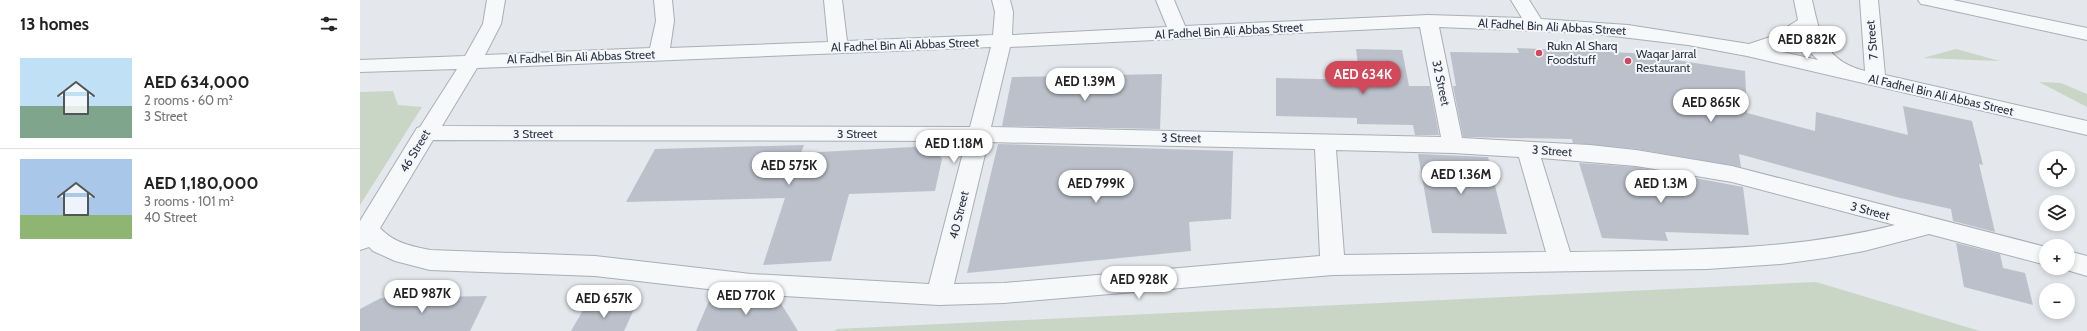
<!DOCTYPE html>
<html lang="en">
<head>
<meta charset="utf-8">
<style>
  :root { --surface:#fff; --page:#f2f2f2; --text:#222; --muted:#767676; --line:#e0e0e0; --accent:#d1495b }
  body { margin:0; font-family:Cabin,sans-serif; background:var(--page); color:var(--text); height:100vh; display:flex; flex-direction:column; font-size:15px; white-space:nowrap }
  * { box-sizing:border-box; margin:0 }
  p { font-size:13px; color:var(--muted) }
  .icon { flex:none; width:22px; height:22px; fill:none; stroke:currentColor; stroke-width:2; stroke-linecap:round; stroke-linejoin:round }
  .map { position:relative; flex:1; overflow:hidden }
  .sheet { display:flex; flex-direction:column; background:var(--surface); width:360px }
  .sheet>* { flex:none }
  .buttons { position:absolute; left:1679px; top:151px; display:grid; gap:8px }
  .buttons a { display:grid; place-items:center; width:36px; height:36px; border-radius:50%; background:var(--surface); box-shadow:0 2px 6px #0003; font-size:20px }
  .price { position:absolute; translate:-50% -34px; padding:0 9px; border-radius:14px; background:#fff; color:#222; font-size:13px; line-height:26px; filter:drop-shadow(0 1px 2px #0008) }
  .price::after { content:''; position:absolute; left:50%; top:24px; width:12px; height:9px; margin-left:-6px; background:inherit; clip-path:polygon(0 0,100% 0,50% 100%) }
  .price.current { background:var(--accent); color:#fff }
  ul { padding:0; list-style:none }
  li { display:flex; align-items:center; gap:12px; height:100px; padding:0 20px }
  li+li { border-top:1px solid var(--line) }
  li span { display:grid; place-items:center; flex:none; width:112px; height:80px; border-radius:0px; color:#555 }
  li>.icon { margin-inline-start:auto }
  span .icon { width:48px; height:48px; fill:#fffc; stroke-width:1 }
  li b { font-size:17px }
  h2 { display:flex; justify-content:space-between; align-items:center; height:48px; padding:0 20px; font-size:17px }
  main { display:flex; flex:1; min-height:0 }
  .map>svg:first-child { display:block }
  .green { fill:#c9d6c5 }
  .building { fill:#bbc0ca }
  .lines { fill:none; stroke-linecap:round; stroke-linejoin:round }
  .minor-casing { stroke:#a9aeb7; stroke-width:2 }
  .minor { fill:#f7f8fa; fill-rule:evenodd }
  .poi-dot { fill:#d1495b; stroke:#f4f6f9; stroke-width:1.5 }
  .labels { text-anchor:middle; stroke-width:4; stroke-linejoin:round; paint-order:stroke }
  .street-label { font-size:12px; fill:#2b3445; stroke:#f4f6f9 }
  .poi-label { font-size:12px; fill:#2b3445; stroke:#f4f6f9; text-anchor:start }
</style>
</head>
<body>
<main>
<section class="sheet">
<h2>13 homes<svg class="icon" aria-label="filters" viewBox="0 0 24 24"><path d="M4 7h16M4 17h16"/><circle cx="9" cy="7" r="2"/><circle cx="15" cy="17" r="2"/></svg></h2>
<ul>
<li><span style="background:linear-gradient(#bfe0f5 60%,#7fa58c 0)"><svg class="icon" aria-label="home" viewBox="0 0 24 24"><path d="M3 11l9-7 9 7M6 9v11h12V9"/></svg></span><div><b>AED 634,000</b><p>2 rooms · 60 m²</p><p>3 Street</p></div></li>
<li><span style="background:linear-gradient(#a9c7e8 70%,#8fb573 0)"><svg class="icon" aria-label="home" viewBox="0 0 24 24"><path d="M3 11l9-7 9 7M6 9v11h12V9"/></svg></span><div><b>AED 1,180,000</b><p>3 rooms · 101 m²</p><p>40 Street</p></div></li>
</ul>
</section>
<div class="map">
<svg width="1727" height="331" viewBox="0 0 1727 331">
  <rect width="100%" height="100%" fill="#e4e7ec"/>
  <g class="green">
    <path d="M1596,49L1640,61L1563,58Z"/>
    <path d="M1679,82L1701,83L1727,94V107Z"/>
    <path d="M33,91L38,105L62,107L0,205V92Z"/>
    <path d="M1456,282L1620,331H474L477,329Z"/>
  </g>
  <g class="building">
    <path d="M1157,48L1272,53L1385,71L1387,113L1455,131L1456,112L1548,135L1543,106L1612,121L1623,165L1619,164L1635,232L1593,221L1591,209L1536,197L1379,154L1381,167L1276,149L1213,143L1212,139L1103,137L1093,86H1096L1090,52L1159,53Z"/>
    <path d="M996,49L1042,50L1049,86H1070L1079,135H1055L1053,125L997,124V118L916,116V78L1000,80Z"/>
    <path d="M802,74L800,129L642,126L652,77Z"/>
    <path d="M638,144L873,151L871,219L829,222L831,251L607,273Z"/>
    <path d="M444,145L441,153L572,146L582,159L575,191L489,194L471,261L403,265L425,198L266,202L295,149Z"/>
    <path d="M1058,154L1128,157L1147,234L1072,233Z"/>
    <path d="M1219,163L1276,167L1383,187L1389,235L1305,232L1308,241L1242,238Z"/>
    <path d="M1596,243L1640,254L1643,268L1665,273L1673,305L1604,287Z"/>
    <path d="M127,296L110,331H0V309L21,298Z"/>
    <path d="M393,296L417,297L438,331H336L349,301L391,300Z"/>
    <path d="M276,305L264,331H211L225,307Z"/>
  </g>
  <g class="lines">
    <g class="minor-casing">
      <g id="minor">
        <path d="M127,0H145L141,24L125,55L290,48L296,21L294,0H312L314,21L310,48L468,42L464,0H482L487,41L633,35L635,12L632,0H650L653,12L652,35L807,27L796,0H814L825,26L1068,15L1162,18L1151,0H1169L1181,19L1268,25L1389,44L1413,36L1438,20L1434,0H1452C1460,36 1465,61 1505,71L1500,0H1518L1525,75L1727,121V135L1387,56L1328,45L1228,33L1079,27L1102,138L1230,145L1276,150L1372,166L1686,247V265L1569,234L1504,251L1465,258L1421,264L1347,269L973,275L644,303L579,305L391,294L235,276L70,270L35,261L13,251L9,247L0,250V221L57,128L60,127L97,69L0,72V60L105,56L123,24ZM1060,27L1081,137L631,127L650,47ZM1441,37L1450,52L1458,60L1414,50ZM631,47L610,127L82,126L117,68ZM73,140L606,141L569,284L391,274L235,256L70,250C51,246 34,243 20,228ZM628,142L955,149L960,256L644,283L594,284ZM976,150L1093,153L1159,157L1186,252L984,255ZM1181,158L1276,166L1372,182L1535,225C1428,252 1319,250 1210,252Z"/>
        <path d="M1558,0H1593L1727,28V40L1567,5L1561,4Z"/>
        <path d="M1708,251L1727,256V276L1700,268H1708Z"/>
      </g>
    </g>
    <use href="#minor" class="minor"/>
  </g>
  <g class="poi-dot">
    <circle cx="1179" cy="53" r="4"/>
    <circle cx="1268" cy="61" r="4"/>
  </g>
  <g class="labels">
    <g class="street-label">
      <text transform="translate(1192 27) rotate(3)" y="4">Al Fadhel Bin Ali Abbas Street</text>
      <text transform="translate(869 31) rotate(-3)" y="4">Al Fadhel Bin Ali Abbas Street</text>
      <text transform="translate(1512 40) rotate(-95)" y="4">7 Street</text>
      <text transform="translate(545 45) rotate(-2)" y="4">Al Fadhel Bin Ali Abbas Street</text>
      <text transform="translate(221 57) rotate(-2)" y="4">Al Fadhel Bin Ali Abbas Street</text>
      <text transform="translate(1081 83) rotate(78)" y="4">32 Street</text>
      <text transform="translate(1581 95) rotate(13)" y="4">Al Fadhel Bin Ali Abbas Street</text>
      <text x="173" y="138">3 Street</text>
      <text x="497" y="138">3 Street</text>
      <text transform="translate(821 138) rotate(1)" y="4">3 Street</text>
      <text transform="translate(55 151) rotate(-59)" y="4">46 Street</text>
      <text transform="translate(1192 151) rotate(4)" y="4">3 Street</text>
      <text transform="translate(1510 211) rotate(15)" y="4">3 Street</text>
      <text transform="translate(599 215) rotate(-76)" y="4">40 Street</text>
    </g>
    <g class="poi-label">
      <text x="1187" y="50">Rukn Al Sharq<tspan x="1187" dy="14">Foodstuff</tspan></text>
      <text x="1276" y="58">Waqar Jarral<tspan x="1276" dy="14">Restaurant</tspan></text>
    </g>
  </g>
</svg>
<div class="buttons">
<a><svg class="icon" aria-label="locate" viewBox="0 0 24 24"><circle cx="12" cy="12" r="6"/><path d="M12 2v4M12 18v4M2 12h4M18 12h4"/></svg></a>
<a><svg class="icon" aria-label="layers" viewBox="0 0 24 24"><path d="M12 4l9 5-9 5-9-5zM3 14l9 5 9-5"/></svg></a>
<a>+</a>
<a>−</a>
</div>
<b class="price" style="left:1447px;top:60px">AED 882K</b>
<b class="price current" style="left:1003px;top:95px">AED 634K</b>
<b class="price" style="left:725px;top:102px">AED 1.39M</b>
<b class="price" style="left:1351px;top:123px">AED 865K</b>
<b class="price" style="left:594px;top:164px">AED 1.18M</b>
<b class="price" style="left:429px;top:186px">AED 575K</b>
<b class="price" style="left:1101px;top:195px">AED 1.36M</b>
<b class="price" style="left:736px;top:204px">AED 799K</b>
<b class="price" style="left:1301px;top:204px">AED 1.3M</b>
<b class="price" style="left:779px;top:300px">AED 928K</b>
<b class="price" style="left:62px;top:314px">AED 987K</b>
<b class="price" style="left:386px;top:316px">AED 770K</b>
<b class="price" style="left:244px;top:319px">AED 657K</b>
</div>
</main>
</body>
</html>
